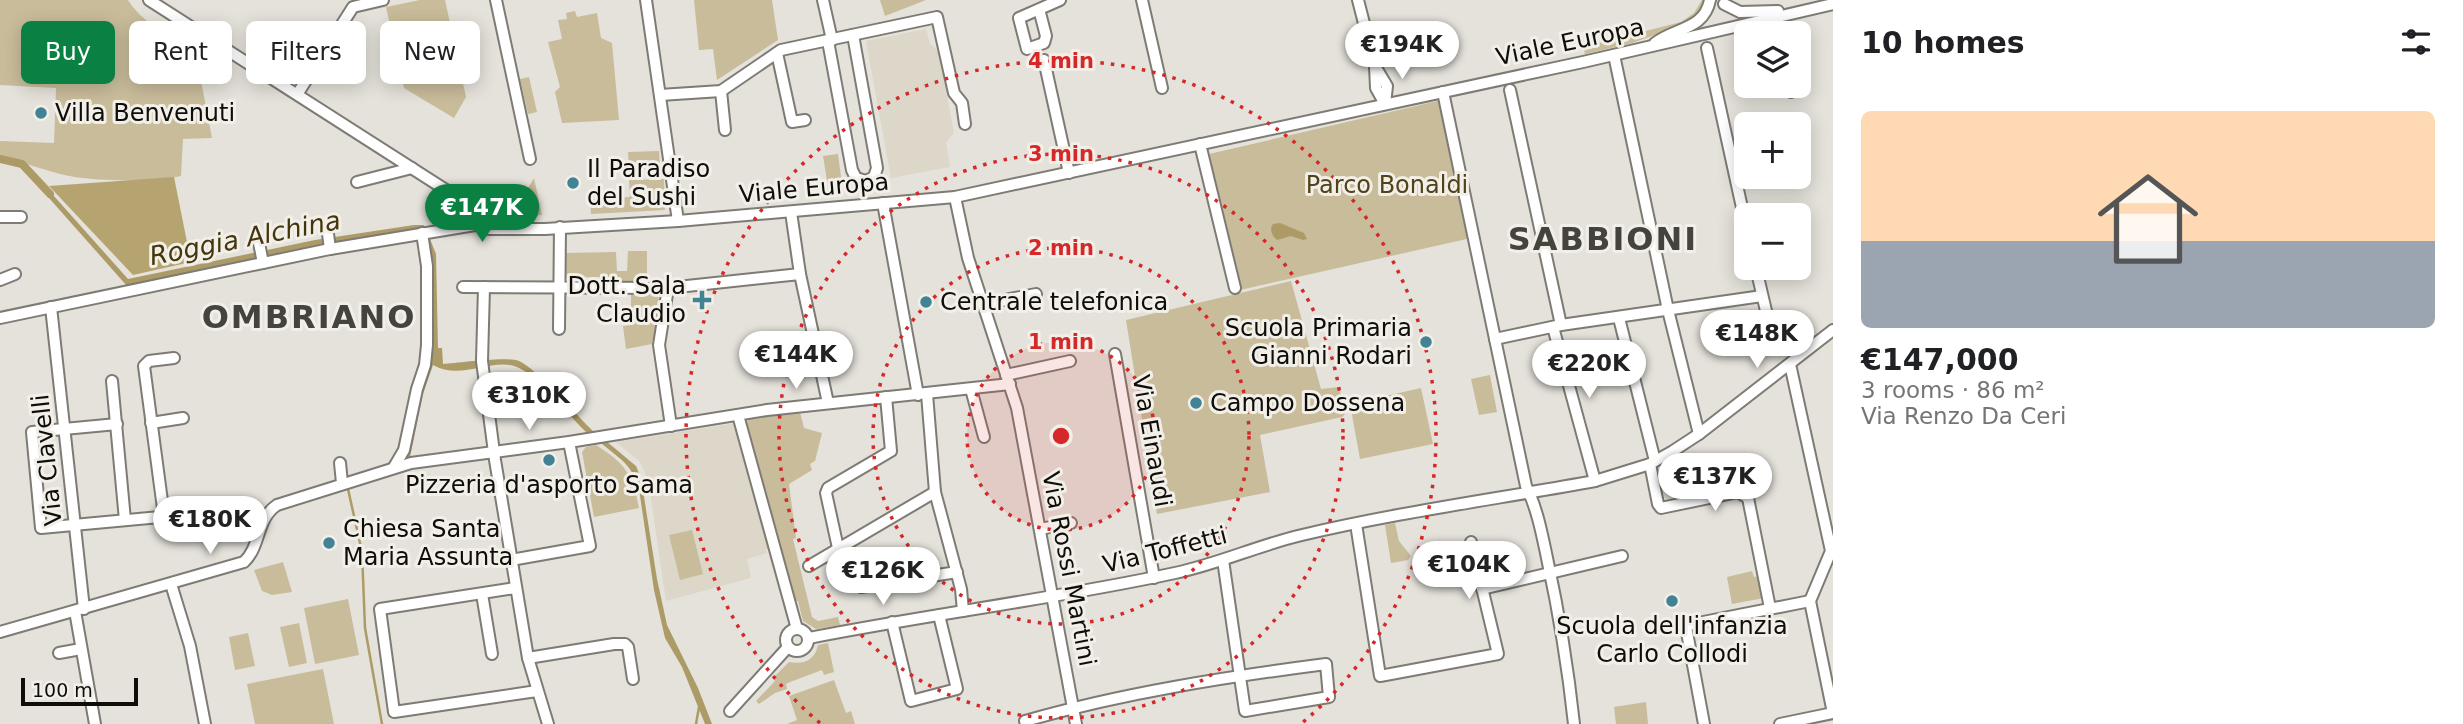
<!DOCTYPE html>
<html lang="en">
<head>
<meta charset="utf-8">
<style>
  :root { --surface:#fff; --page:#f2f2f2; --text:#202124; --muted:#757577; --accent:#0b8043 }
  body { margin:0; font-family:"DejaVu Sans",sans-serif; background:var(--page); color:var(--text); height:100vh; display:flex; flex-direction:column; font-size:26px; white-space:nowrap }
  * { box-sizing:border-box; margin:0 }
  p { font-size:23px; color:var(--muted) }
  .icon { flex:none; width:38px; height:38px; fill:none; stroke:currentColor; stroke-width:2; stroke-linecap:round; stroke-linejoin:round }
  .map { position:relative; flex:1; overflow:hidden }
  .panel { display:flex; flex-direction:column; background:var(--surface); width:630px }
  .panel>* { flex:none }
  .top-card { position:absolute; left:21px; top:21px; width:665px; height:63px; display:flex; gap:14px }
  .buttons { position:absolute; left:1734px; top:21px; display:grid; gap:14px }
  .buttons a { display:grid; place-items:center; width:77px; height:77px; border-radius:10px; background:var(--surface); box-shadow:0 4px 18px #0003; font-size:35px }
  .scale { position:absolute; left:21px; bottom:18px; width:117px; box-sizing:border-box; padding-left:7px; border:4px solid #0e0d0a; border-top:0; font-size:19px; line-height:24px; white-space:nowrap; color:#0e0d0a; -webkit-text-stroke:5px #f2efe8; paint-order:stroke }
  .price { position:absolute; translate:-50% -60px; padding:0 16px; border-radius:24px; background:#fff; color:#222; font-size:23px; line-height:46px; filter:drop-shadow(0 2px 4px #0008) }
  .price::after { content:''; position:absolute; left:50%; top:42px; width:21px; height:16px; margin-left:-10px; background:inherit; clip-path:polygon(0 0,100% 0,50% 100%) }
  .price.selected { background:var(--accent); color:#fff }
  ul { padding:0; list-style:none }
  li { display:grid; align-content:center; gap:14px; height:371px; padding:0 28px }
  li span { display:grid; place-items:center; height:217px; border-radius:10px; color:#555 }
  li>.icon { margin-inline-start:auto }
  span .icon { width:126px; height:126px; fill:#fffc; stroke-width:1 }
  li b { font-size:30px }
  h2 { display:flex; justify-content:space-between; align-items:center; height:84px; padding:0 28px; font-size:30px }
  .tag { padding:0 24px; border-radius:10px; background:var(--surface); box-shadow:0 4px 18px #0003; font-size:24px; line-height:63px }
  .tag.selected { background:var(--accent); color:#fff }
  main { display:flex; flex:1; min-height:0 }
  .map>svg:first-child { display:block }
  .built { fill:#dcd7c8 }
  .green { fill:#c8bc9b }
  .forest { fill:#b6a470 }
  .water { fill:#ad9b67 }
  .lines { fill:none; stroke-linecap:round; stroke-linejoin:round }
  .stream { stroke:#ad9b67; stroke-width:2.5 }
  .canal { stroke:#ad9b67; stroke-width:8 }
  .minor-casing { stroke:#7d7b74; stroke-width:14 }
  .minor { stroke:#fff; stroke-width:10 }
  .ring { fill:none; stroke:#d62828; stroke-width:3.5; stroke-dasharray:3.5 7 }
  .poi-dot { fill:#418295; stroke:#f2efe8; stroke-width:2.5 }
  .labels { text-anchor:middle; stroke-width:6; stroke-linejoin:round; paint-order:stroke }
  .street-label { font-size:24px; fill:#0e0d0a; stroke:#f2efe8 }
  .poi-label { font-size:24px; fill:#0e0d0a; stroke:#f2efe8; text-anchor:start }
  .park-label { font-size:24px; fill:#514319; stroke:#f2efe8 }
  .water-label { font-size:26px; font-style:italic; fill:#43360a; stroke:#f2efe8 }
  .district-label { font-size:32px; font-weight:bold; letter-spacing:2px; fill:#45433d; stroke:#f2efe8 }
  .centre { fill:#d62828; stroke:#f2efe8; stroke-width:3.5 }
  .ring-label { font-size:21px; text-anchor:middle; font-weight:bold; fill:#d62828; stroke:#f2efe8; stroke-width:6; stroke-linejoin:round; paint-order:stroke }
</style>
</head>
<body>
<main>
<div class="map">
<svg width="1833" height="724" viewBox="0 0 1833 724">
  <rect width="100%" height="100%" fill="#e4e2da"/>
  <g class="built">
    <path d="M926,29L930,44L939,52L954,133L946,142L950,167L891,178L866,41Z"/>
    <path d="M736,423L769,549L766,550L767,553L747,559L751,578L666,601L650,492L644,470L639,461L616,442Z"/>
  </g>
  <g class="green">
    <path d="M0,0H128C146,29 182,41 213,55L199,70L212,138L183,139L181,176C156,182 101,181 75,177C50,173 26,162 0,158V141L54,143L56,88L0,85Z"/>
    <path d="M420,0H445L466,97L454,118L404,88L386,7Z"/>
    <path d="M694,0H772L778,40L717,80L713,49L699,50Z"/>
    <path d="M880,0H926L885,16Z"/>
    <path d="M1702,0H1707L1694,21L1632,43L1585,54L1583,47L1681,22L1694,13Z"/>
    <path d="M575,11L577,17L597,13L601,38L612,43L619,120L562,123L555,92L560,87L548,42L562,39L558,20L567,19L566,13Z"/>
    <path d="M529,77L537,112L528,114L520,79Z"/>
    <path d="M1442,100L1471,238L1240,290L1209,154Z"/>
    <path d="M659,151L660,168L629,169L628,152Z"/>
    <path d="M838,154L843,192L829,193L823,156Z"/>
    <path d="M534,178L542,215L519,216L522,204L520,202Z"/>
    <path d="M664,179L665,210L591,214L590,199L630,197L629,180Z"/>
    <path d="M628,251H647V281L599,284V277L565,278L564,253L616,252L617,271H627Z"/>
    <path d="M1291,281L1321,389L1339,387L1345,414L1342,417L1260,435L1270,492L1157,514L1126,320Z"/>
    <path d="M651,292L656,293C666,307 656,329 652,344L626,349L623,326L631,325V293Z"/>
    <path d="M1490,375L1497,412L1479,415L1471,379Z"/>
    <path d="M1421,388L1433,444L1360,459L1350,404Z"/>
    <path d="M800,412L804,428L822,433L815,461L810,464L812,470L789,484L796,538L793,539L812,617L818,621L838,617L840,625L816,629L803,621L798,601L793,602L746,423L749,419Z"/>
    <path d="M596,445C626,464 632,474 639,508L594,517L582,452L586,447Z"/>
    <path d="M1395,523L1399,541L1411,556L1408,560L1391,563L1385,525Z"/>
    <path d="M692,530L703,574L680,580L669,535Z"/>
    <path d="M283,562L292,592L272,595L262,591L254,570Z"/>
    <path d="M1752,571L1754,577L1759,576L1764,598L1732,604L1727,577Z"/>
    <path d="M348,599L359,655L315,664L304,608Z"/>
    <path d="M299,623L307,663L289,667L280,627Z"/>
    <path d="M248,633L255,666L235,670L229,637Z"/>
    <path d="M828,643L834,672L824,675L822,670L790,682L786,684L787,689L775,693L759,704L756,701L775,681L773,678L789,662C804,665 815,660 818,645Z"/>
    <path d="M323,669L334,724H255L247,684Z"/>
    <path d="M834,680L846,713L851,711L855,724H787L797,720L789,696Z"/>
    <path d="M1646,702L1648,724H1616L1614,707Z"/>
  </g>
  <path class="forest" d="M174,177L191,262L133,275L49,186Z"/>
  <g class="water">
    <path d="M45,186L128,279L315,240L414,225H424L425,228L317,246L127,286L49,198L42,188Z"/>
    <path d="M1280,223L1304,233L1307,239L1303,240L1291,236L1277,240C1272,236 1269,229 1273,224Z"/>
    <path d="M430,239L436,254L438,348H442L443,364C459,363 505,356 519,361C536,368 578,417 594,432L587,433L584,430C569,415 535,374 517,367C493,357 461,381 433,365L423,394L410,457L406,456L424,379L425,240Z"/>
    <path d="M606,441L636,466L641,478L657,579L667,625L698,688L712,724H705L682,667L665,638L654,590L639,489C630,461 620,460 600,442Z"/>
  </g>
  <g class="lines">
    <g class="stream">
      <path d="M348,489L362,552L365,628L382,724"/>
      <path d="M696,724L699,707"/>
    </g>
    <path class="canal" d="M0,159L22,164L50,194"/>
    <g class="minor-casing">
      <g id="minor">
        <path d="M149,0L485,215L519,223"/>
        <path d="M496,0L530,159"/>
        <path d="M646,0L678,221"/>
        <path d="M823,0L832,40"/>
        <path d="M1142,0L1162,88"/>
        <path d="M1358,0L1375,66L1376,88L1385,104"/>
        <path d="M1724,4L1740,12L1778,11"/>
        <path d="M1039,9L1046,36L1044,43L1027,49L1019,18L1060,0"/>
        <path d="M1774,17L1778,33"/>
        <path d="M828,41L852,170L856,178L866,181L874,177L877,168L853,35"/>
        <path d="M1655,43C1676,27 1704,30 1710,0"/>
        <path d="M1707,48L1746,226"/>
        <path d="M777,53L792,122L805,120"/>
        <path d="M1614,55L1668,310L1699,434"/>
        <path d="M1044,60L1069,173"/>
        <path d="M1375,66L1387,86L1385,104"/>
        <path d="M1790,86L1791,92"/>
        <path d="M1510,90L1561,325"/>
        <path d="M721,91L725,130"/>
        <path d="M1443,92L1526,486C1537,508 1542,534 1547,558C1559,613 1568,668 1574,724"/>
        <path d="M298,93L353,7L383,0"/>
        <path d="M660,95L721,91L781,50L937,17L954,93L962,103L965,124"/>
        <path d="M1200,144L1235,288"/>
        <path d="M357,182L412,168"/>
        <path d="M955,197L968,258L1017,408L1076,724"/>
        <path d="M883,203L918,395"/>
        <path d="M791,212L800,274L828,403"/>
        <path d="M0,217H21"/>
        <path d="M481,224L489,229H545L678,221L955,197L1583,62L1833,4"/>
        <path d="M328,234L330,249"/>
        <path d="M258,238L263,263"/>
        <path d="M1756,268L1770,328"/>
        <path d="M0,280L15,274"/>
        <path d="M463,287L668,288L800,274"/>
        <path d="M484,287L482,361L495,460L528,658L548,724"/>
        <path d="M668,288L659,345L671,426"/>
        <path d="M984,304L1036,294"/>
        <path d="M51,307L84,609"/>
        <path d="M0,318L330,249L481,224"/>
        <path d="M1619,318L1655,461"/>
        <path d="M1553,327L1595,481"/>
        <path d="M559,329L560,227"/>
        <path d="M1495,339L1561,325L1762,296"/>
        <path d="M1115,354L1154,578"/>
        <path d="M1006,375L1070,361"/>
        <path d="M112,381L125,520"/>
        <path d="M971,389L984,437"/>
        <path d="M927,394L935,492L961,589L963,611"/>
        <path d="M886,397L891,451L828,488L826,493L838,548L861,587L957,572"/>
        <path d="M738,415L797,629"/>
        <path d="M151,423L183,418"/>
        <path d="M117,424L32,432L41,528L160,517L194,510"/>
        <path d="M340,463L342,483"/>
        <path d="M1650,464L1658,504L1661,508L1738,492L1748,498L1770,608"/>
        <path d="M394,467L404,450L417,389L425,365L427,345V266L422,233"/>
        <path d="M164,516L144,366L149,361L174,358"/>
        <path d="M1356,524L1380,676L1498,654L1471,542"/>
        <path d="M1040,529L1071,523"/>
        <path d="M511,560L590,546L569,442"/>
        <path d="M809,566L935,492"/>
        <path d="M171,584L190,646L205,724"/>
        <path d="M515,588L380,609L394,712L537,691"/>
        <path d="M1482,589L1622,556"/>
        <path d="M482,594L492,654"/>
        <path d="M75,611L95,724"/>
        <path d="M892,622L911,701L957,689L939,615"/>
        <circle cx="797" cy="640" r="11"/>
        <path d="M0,632L244,562C261,546 256,519 277,505L411,463L569,442L767,410L1010,384"/>
        <path d="M809,638C931,614 1054,599 1175,573C1218,564 1259,545 1302,535C1399,512 1497,499 1595,481L1650,464L1673,451L1699,434L1833,330"/>
        <path d="M59,653L81,649"/>
        <path d="M528,658L614,644H625L628,647L633,679"/>
        <path d="M730,711L788,647"/>
        <path d="M1026,724L1025,721C1123,693 1225,677 1326,664L1329,697L1245,711L1223,560"/>
        <path d="M1704,724L1686,627L1688,625L1810,601"/>
        <path d="M1780,724L1833,713L1810,601L1831,551L1790,364"/>
      </g>
    </g>
    <use href="#minor" class="minor"/>
  </g>
  <circle cx="1061" cy="436" r="94" fill="#d62828" fill-opacity=".12"/>
  <g class="ring">
    <circle cx="1061" cy="436" r="94"/>
    <circle cx="1061" cy="436" r="188"/>
    <circle cx="1061" cy="436" r="282"/>
    <path d="M820 723A375 375 0 1 1 1302 723"/>
  </g>
  <g class="poi-dot">
    <circle cx="41" cy="113" r="7"/>
    <circle cx="573" cy="183" r="7"/>
    <path d="M698.5 289.5h7v7h7v7h-7v7h-7v-7h-7v-7h7z"/>
    <circle cx="926" cy="302" r="7"/>
    <circle cx="1426" cy="342" r="7"/>
    <circle cx="1196" cy="403" r="7"/>
    <circle cx="549" cy="460" r="7"/>
    <circle cx="329" cy="543" r="7"/>
    <circle cx="1672" cy="601" r="7"/>
  </g>
  <g class="labels">
    <g class="street-label">
      <text transform="translate(1570 42) rotate(-12)" y="8">Viale Europa</text>
      <text transform="translate(814 188) rotate(-5)" y="8">Viale Europa</text>
      <text transform="translate(1152 441) rotate(80)" y="8">Via Einaudi</text>
      <text transform="translate(47 460) rotate(-96)" y="8">Via Clavelli</text>
      <text transform="translate(1165 550) rotate(-14)" y="8">Via Toffetti</text>
      <text transform="translate(1069 569) rotate(79)" y="8">Via Rossi Martini</text>
    </g>
    <g class="poi-label">
      <text x="55" y="121">Villa Benvenuti</text>
      <text x="587" y="177">Il Paradiso<tspan x="587" dy="28">del Sushi</tspan></text>
      <text x="686" y="294" text-anchor="end">Dott. Sala<tspan x="686" dy="28">Claudio</tspan></text>
      <text x="940" y="310">Centrale telefonica</text>
      <text x="1412" y="336" text-anchor="end">Scuola Primaria<tspan x="1412" dy="28">Gianni Rodari</tspan></text>
      <text x="1210" y="411">Campo Dossena</text>
      <text x="549" y="493" text-anchor="middle">Pizzeria d'asporto Sama</text>
      <text x="343" y="537">Chiesa Santa<tspan x="343" dy="28">Maria Assunta</tspan></text>
      <text x="1672" y="634" text-anchor="middle">Scuola dell'infanzia<tspan x="1672" dy="28">Carlo Collodi</tspan></text>
    </g>
    <g class="park-label">
      <text x="1387" y="193">Parco Bonaldi</text>
    </g>
    <g class="water-label">
      <text transform="translate(245 238) rotate(-11)" y="9">Roggia Alchina</text>
    </g>
    <g class="district-label">
      <text x="1603" y="250">SABBIONI</text>
      <text x="309" y="328">OMBRIANO</text>
    </g>
  </g>
  <circle cx="1061" cy="436" r="10" class="centre"/>
  <g class="ring-label">
    <text x="1061" y="68">4 min</text>
    <text x="1061" y="161">3 min</text>
    <text x="1061" y="255">2 min</text>
    <text x="1061" y="349">1 min</text>
  </g>
</svg>
<div class="buttons">
<a><svg class="icon" aria-label="layers" viewBox="0 0 24 24"><path d="M12 4l9 5-9 5-9-5zM3 14l9 5 9-5"/></svg></a>
<a>+</a>
<a>−</a>
</div>
<div class="scale">100 m</div>
<b class="price" style="left:1402px;top:81px">€194K</b>
<b class="price selected" style="left:482px;top:244px">€147K</b>
<b class="price" style="left:1757px;top:370px">€148K</b>
<b class="price" style="left:796px;top:391px">€144K</b>
<b class="price" style="left:1589px;top:400px">€220K</b>
<b class="price" style="left:529px;top:432px">€310K</b>
<b class="price" style="left:1715px;top:513px">€137K</b>
<b class="price" style="left:210px;top:556px">€180K</b>
<b class="price" style="left:1469px;top:601px">€104K</b>
<b class="price" style="left:883px;top:607px">€126K</b>
<div class="top-card">
<a class="tag selected">Buy</a>
<a class="tag">Rent</a>
<a class="tag">Filters</a>
<a class="tag">New</a>
</div>
</div>
<section class="panel">
<h2>10 homes<svg class="icon" aria-label="filters" viewBox="0 0 24 24"><path d="M4 7h16M4 17h16"/><circle cx="9" cy="7" r="2"/><circle cx="15" cy="17" r="2"/></svg></h2>
<ul>
<li><span style="background:linear-gradient(#ffd9b3 60%,#9aa5b1 0)"><svg class="icon" aria-label="home" viewBox="0 0 24 24"><path d="M3 11l9-7 9 7M6 9v11h12V9"/></svg></span><div><b>€147,000</b><p>3 rooms · 86 m²</p><p>Via Renzo Da Ceri</p></div></li>
</ul>
</section>
</main>
</body>
</html>
